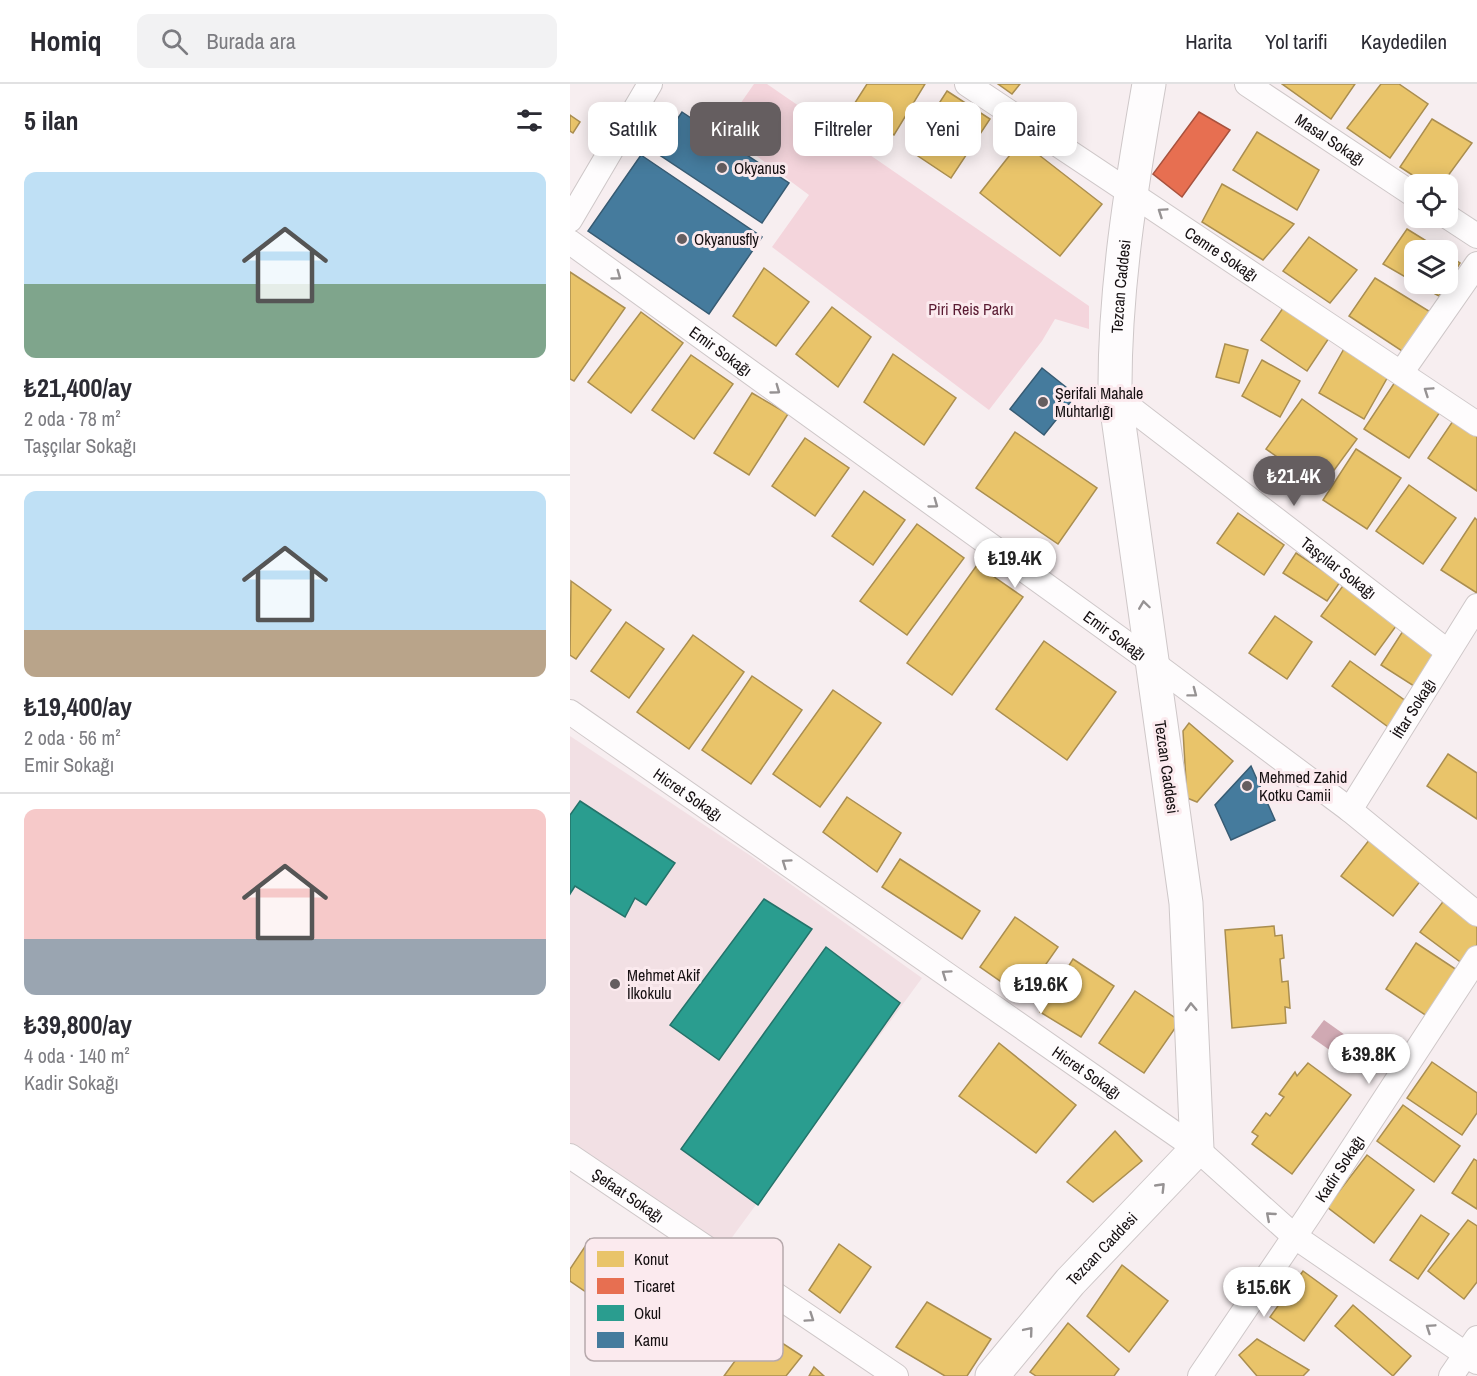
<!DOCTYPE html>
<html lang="tr">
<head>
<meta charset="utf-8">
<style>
  :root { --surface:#fff; --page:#f2f2f3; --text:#2b2b33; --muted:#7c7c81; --line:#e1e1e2; --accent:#655e60 }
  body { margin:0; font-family:"Archivo Narrow",sans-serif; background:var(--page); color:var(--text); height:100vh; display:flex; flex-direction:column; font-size:22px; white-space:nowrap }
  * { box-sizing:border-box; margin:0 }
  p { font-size:20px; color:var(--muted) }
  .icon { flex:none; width:33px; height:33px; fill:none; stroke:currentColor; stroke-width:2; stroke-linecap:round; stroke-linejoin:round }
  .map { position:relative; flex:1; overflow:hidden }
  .drawer { display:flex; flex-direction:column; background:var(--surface); width:570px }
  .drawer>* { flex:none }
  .top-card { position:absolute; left:18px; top:18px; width:570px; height:54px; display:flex; gap:12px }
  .controls { position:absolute; left:834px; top:90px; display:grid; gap:12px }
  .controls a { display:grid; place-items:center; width:54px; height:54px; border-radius:12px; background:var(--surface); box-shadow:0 3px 15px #0003; font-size:30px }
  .price { position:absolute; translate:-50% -51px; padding:0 14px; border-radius:21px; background:#fff; color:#222; font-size:20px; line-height:39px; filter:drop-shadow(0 2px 3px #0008) }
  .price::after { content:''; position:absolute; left:50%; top:36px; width:18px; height:14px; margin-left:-9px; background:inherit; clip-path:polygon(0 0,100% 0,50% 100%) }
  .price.active { background:var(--accent); color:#fff }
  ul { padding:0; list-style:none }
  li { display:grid; align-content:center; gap:12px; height:318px; padding:0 24px }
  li+li { border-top:2px solid var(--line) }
  li span { display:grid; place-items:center; height:186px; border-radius:12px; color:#555 }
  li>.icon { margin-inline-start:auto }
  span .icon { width:108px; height:108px; fill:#fffc; stroke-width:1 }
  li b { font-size:26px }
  h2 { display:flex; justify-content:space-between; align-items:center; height:72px; padding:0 24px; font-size:26px }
  .chip { padding:0 21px; border-radius:12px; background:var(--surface); box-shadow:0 3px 15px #0003; font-size:21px; line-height:54px }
  .chip.active { background:var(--accent); color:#fff }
  header { display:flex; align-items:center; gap:36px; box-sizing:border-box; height:84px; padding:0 30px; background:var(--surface); border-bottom:2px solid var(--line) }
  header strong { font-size:28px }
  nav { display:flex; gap:33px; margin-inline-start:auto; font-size:21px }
  .search { width:420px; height:54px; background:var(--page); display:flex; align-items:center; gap:15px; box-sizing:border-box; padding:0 21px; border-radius:12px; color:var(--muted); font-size:22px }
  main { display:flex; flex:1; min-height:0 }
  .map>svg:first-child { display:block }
  .built { fill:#f2e0e4 }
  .green { fill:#f4d5dc }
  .water { fill:#d0a9b3 }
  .homes { fill:#e9c46a; stroke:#aa8e50; stroke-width:1.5 }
  .shops { fill:#e76f51; stroke:#a8523e; stroke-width:1.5 }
  .schools { fill:#2a9d8f; stroke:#24736a; stroke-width:1.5 }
  .public { fill:#457b9d; stroke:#375b73; stroke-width:1.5 }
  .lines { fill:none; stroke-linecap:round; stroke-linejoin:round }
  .street-casing { stroke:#cec7c8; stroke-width:26 }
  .secondary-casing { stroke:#cec7c8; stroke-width:35 }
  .street { stroke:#fefcfd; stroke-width:24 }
  .secondary { stroke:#fefcfd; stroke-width:33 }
  .oneway { stroke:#969293 }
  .poi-dot { fill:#655e60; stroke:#fbeaee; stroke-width:2 }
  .labels { text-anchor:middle; stroke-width:6; stroke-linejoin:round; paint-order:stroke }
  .street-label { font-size:16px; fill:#161012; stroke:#fbeaee }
  .poi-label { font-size:16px; fill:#161012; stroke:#fbeaee; text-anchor:start }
  .park-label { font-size:16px; fill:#591a31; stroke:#fbeaee }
  .key { fill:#fbeaee; stroke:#b6a9ac; stroke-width:1.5 }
  .key-label { font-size:16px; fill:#161012 }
</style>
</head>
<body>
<header>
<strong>Homiq</strong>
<div class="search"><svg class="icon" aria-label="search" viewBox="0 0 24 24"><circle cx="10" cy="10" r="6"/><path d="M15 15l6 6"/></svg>Burada ara</div>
<nav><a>Harita</a><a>Yol tarifi</a><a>Kaydedilen</a></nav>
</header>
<main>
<section class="drawer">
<h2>5 ilan<svg class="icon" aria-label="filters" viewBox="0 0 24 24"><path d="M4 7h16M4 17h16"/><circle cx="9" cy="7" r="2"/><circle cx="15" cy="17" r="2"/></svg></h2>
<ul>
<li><span style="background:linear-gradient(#bfe0f5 60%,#7fa58c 0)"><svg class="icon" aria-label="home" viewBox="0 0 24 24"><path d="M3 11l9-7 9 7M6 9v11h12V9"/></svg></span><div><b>₺21,400/ay</b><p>2 oda · 78 m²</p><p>Taşçılar Sokağı</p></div></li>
<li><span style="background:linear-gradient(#bfe0f5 75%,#b9a48a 0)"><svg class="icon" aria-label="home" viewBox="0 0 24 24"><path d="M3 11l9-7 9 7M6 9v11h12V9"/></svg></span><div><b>₺19,400/ay</b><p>2 oda · 56 m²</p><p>Emir Sokağı</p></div></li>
<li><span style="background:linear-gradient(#f6c9c9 70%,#9aa5b1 0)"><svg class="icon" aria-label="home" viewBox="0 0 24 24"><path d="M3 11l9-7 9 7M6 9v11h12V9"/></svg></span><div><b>₺39,800/ay</b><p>4 oda · 140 m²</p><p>Kadir Sokağı</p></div></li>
</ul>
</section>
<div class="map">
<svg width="907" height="1292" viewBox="0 0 907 1292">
  <rect width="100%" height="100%" fill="#f7eef0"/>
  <path class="built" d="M0,652L181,772L352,894L155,1163L0,1061Z"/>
  <path class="green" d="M184,0H197L519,222V245L485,235L472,257L419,326L202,163L239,111L152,46Z"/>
  <path class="water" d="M754,936L796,966L784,983L741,953Z"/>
  <g class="homes">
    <path d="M297,0H355L324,51L281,25Z"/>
    <path d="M428,0H450L442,10Z"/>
    <path d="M712,0H785L761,35Z"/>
    <path d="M811,0H829L858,20L820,74L777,44Z"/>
    <path d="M377,7L420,35L381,94L339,66Z"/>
    <path d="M0,31L10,38L3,49L0,47Z"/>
    <path d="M862,35L902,59L872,100H856L830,83Z"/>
    <path d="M687,48L749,86L727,126L663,86Z"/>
    <path d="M451,57L532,120L490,172L410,109Z"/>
    <path d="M652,100L724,140L693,176L632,138Z"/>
    <path d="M837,145L871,166H844V198L813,180Z"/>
    <path d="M739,153L787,186L760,219L713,187Z"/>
    <path d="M878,171L890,179L878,199Z"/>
    <path d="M194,184L239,218L206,262L163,232Z"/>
    <path d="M0,188L55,224L4,297L0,295Z"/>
    <path d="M805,194L862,229L835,269L779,232Z"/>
    <path d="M847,200H877L869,212Z"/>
    <path d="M262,223L301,253L268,303L226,270Z"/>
    <path d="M713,224L759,254L737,287L691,256Z"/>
    <path d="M71,228L113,259L61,329L18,298Z"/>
    <path d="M655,260L678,266L669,299L646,293Z"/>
    <path d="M775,263L820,289L794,335L749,309Z"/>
    <path d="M323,270L386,314L354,361L294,318Z"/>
    <path d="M121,271L163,300L124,355L82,326Z"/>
    <path d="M692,276L730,297L710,333L672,312Z"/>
    <path d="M825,298L870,328L839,374L794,345Z"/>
    <path d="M182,309L218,330L179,391L144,369Z"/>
    <path d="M732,315L787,355L751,404L696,365Z"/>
    <path d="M885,334L907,349V407L858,374Z"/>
    <path d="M445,348L527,404L488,460L406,404Z"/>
    <path d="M235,354L279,384L245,432L202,402Z"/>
    <path d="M786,365L831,394L797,445L753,416Z"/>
    <path d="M839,401L886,434L853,480L806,447Z"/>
    <path d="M294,407L335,436L303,481L262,452Z"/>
    <path d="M668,429L714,461L694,491L647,459Z"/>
    <path d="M905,434L907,436V509L871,486Z"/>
    <path d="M347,440L394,474L337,551L290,517Z"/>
    <path d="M726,469L770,498L757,517L713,489Z"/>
    <path d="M407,481L453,513L382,611L337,579Z"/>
    <path d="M1,497L41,526L6,575L0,571Z"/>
    <path d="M775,499L829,538L805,571L751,532Z"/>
    <path d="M705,532L742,558L717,595L679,569Z"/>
    <path d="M56,538L94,565L59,614L21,587Z"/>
    <path d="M833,547L869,570L847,604L811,581Z"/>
    <path d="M123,551L174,588L119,665L67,628Z"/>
    <path d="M474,557L546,608L497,676L426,625Z"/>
    <path d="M780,577L840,620L821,645L762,602Z"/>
    <path d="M182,592L232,626L181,700L132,666Z"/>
    <path d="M263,606L311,639L250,723L203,690Z"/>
    <path d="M619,639L663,677L627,718L617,714L613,647Z"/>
    <path d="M878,670L907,689V735L857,702Z"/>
    <path d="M277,713L331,749L307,788L253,748Z"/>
    <path d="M800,755L852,795L823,832L771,792Z"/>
    <path d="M330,775L410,827L392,855L312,803Z"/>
    <path d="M875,815L907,839V861L893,880L850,848Z"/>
    <path d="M445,833L488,863L453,913L410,883Z"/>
    <path d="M704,842L705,852L712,851L714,874L710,875L712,898L718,897L720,924L715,923L716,939L662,944L655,846Z"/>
    <path d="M846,859L893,890L863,936L816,905Z"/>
    <path d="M503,875L544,902L511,953L470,928Z"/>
    <path d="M565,907L610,937L574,989L529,959Z"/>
    <path d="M429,959L506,1021L466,1069L389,1012Z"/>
    <path d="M862,978L907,1009V1029L892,1051L837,1014Z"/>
    <path d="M738,979L781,1011L722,1090L682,1060L688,1052L682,1048L696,1029L700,1032L714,1013L709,1010L725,988L727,992Z"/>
    <path d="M833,1021L890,1062L864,1098L807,1057Z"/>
    <path d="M545,1047L572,1077L523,1118L497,1098Z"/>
    <path d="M797,1071L844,1106L804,1159L757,1123Z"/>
    <path d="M904,1075L907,1077V1125L882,1109Z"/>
    <path d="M851,1131L879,1150L848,1195L820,1176Z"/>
    <path d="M898,1136L907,1142V1198L894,1215L858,1187Z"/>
    <path d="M20,1155L86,1202L61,1239L0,1197V1185Z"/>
    <path d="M269,1160L301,1183L270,1229L239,1206Z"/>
    <path d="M552,1181L598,1217L559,1268L517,1232Z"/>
    <path d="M733,1187L767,1212L734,1257L700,1233Z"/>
    <path d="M357,1218L421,1255L397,1292H375L326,1263Z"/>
    <path d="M783,1221L841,1272L823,1292L765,1242Z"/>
    <path d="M498,1239L549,1285L544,1292H466L460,1288Z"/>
    <path d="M189,1244L232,1272L216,1292H154Z"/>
    <path d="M687,1255L739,1286L733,1292H687L669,1271Z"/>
    <path d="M244,1283L254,1292H239Z"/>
  </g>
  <path class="shops" d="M629,28L660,46L612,113L583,90Z"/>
  <g class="schools">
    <path d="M10,717L105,779L76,821L65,814L55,833L5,802L0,810V731Z"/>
    <path d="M194,815L242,845L149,976L100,941Z"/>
    <path d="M256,863L330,919L188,1121L111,1065Z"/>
  </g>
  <g class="public">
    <path d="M112,28L219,99L192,139L85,68Z"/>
    <path d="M71,71L192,153L139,230L18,147Z"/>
    <path d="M472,284L506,311L474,351L440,325Z"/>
    <path d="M681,682L705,736L661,756L645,721Z"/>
  </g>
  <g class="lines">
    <g class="street-casing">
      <g id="street">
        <path id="s1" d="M397,0L907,340"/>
        <path id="s2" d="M677,0L844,111"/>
        <path d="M878,133L907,152"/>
        <path d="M0,136L80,0"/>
        <path id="s3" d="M0,158L582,578L780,726L907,830"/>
        <path d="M831,289L907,180"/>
        <path id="s4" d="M545,312L877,567"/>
        <path id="s5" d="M0,628L627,1065L724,1152L907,1278"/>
        <path id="s6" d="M780,726L907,522"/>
        <path id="s7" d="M0,1072L326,1292"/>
        <path id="s8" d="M630,1292L739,1131L907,874"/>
        <path d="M881,1292L907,1254"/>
      </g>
    </g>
    <g class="secondary-casing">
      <g id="secondary">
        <path id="s9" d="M422,1292L500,1198L627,1065L616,819L545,312C544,207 561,103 579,0"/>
      </g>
    </g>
    <use href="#street" class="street"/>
    <use href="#secondary" class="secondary"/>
  </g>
  <defs><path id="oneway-chevron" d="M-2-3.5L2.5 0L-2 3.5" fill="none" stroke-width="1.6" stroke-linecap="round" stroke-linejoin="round" transform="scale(1.5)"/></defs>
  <g class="oneway">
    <use href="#oneway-chevron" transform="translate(592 128) rotate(-146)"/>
    <use href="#oneway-chevron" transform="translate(47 192) rotate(36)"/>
    <use href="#oneway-chevron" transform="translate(206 306) rotate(36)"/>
    <use href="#oneway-chevron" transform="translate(858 307) rotate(-146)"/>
    <use href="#oneway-chevron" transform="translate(364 420) rotate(36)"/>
    <use href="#oneway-chevron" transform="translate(574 521) rotate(-98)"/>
    <use href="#oneway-chevron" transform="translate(623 609) rotate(37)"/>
    <use href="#oneway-chevron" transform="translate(216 779) rotate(-145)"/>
    <use href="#oneway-chevron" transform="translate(376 890) rotate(-145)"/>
    <use href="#oneway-chevron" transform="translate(621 923) rotate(-92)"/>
    <use href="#oneway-chevron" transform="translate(591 1103) rotate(-46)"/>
    <use href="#oneway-chevron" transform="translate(700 1132) rotate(-139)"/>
    <use href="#oneway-chevron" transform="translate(240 1234) rotate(34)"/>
    <use href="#oneway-chevron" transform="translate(860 1244) rotate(-146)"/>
    <use href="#oneway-chevron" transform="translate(459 1247) rotate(-50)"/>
  </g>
  <g class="poi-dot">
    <circle cx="152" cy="84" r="6"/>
    <circle cx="112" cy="155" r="6"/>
    <circle cx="473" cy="318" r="6"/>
    <circle cx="677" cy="702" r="6"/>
    <circle cx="45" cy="900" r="6"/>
  </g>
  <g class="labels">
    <g class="street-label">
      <text dy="6" stroke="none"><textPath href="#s2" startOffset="100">Masal Sokağı</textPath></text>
      <text dy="6" stroke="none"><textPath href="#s1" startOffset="306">Cemre Sokağı</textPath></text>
      <text dy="6" stroke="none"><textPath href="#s9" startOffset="1174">Tezcan Caddesi</textPath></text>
      <text dy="6" stroke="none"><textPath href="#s3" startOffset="186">Emir Sokağı</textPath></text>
      <text dy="6" stroke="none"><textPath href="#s4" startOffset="282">Taşçılar Sokağı</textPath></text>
      <text dy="6" stroke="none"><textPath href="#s3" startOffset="672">Emir Sokağı</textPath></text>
      <text dy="6" stroke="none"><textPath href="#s6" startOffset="120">İftar Sokağı</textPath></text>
      <text transform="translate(597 683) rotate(82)" y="6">Tezcan Caddesi</text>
      <text dy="6" stroke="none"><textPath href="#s5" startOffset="144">Hicret Sokağı</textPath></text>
      <text dy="6" stroke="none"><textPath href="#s5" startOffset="630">Hicret Sokağı</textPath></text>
      <text dy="6" stroke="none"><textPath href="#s8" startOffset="250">Kadir Sokağı</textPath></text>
      <text dy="6" stroke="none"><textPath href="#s7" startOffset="70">Şefaat Sokağı</textPath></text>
      <text dy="6" stroke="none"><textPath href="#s9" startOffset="168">Tezcan Caddesi</textPath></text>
    </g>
    <g class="poi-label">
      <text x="164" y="90">Okyanus</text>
      <text x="124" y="161">Okyanusfly</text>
      <text x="485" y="315">Şerifali Mahale<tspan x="485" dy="18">Muhtarlığı</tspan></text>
      <text x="689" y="699">Mehmed Zahid<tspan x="689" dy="18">Kotku Camii</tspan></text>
      <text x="57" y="897">Mehmet Akif<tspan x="57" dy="18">İlkokulu</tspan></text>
    </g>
    <g class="park-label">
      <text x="401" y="231">Piri Reis Parkı</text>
    </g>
  </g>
  <rect x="15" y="1154" width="198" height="123" rx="9" class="key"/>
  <rect x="27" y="1167" width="27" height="16" fill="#e9c46a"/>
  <rect x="27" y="1194" width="27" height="16" fill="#e76f51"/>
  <rect x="27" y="1221" width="27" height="16" fill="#2a9d8f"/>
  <rect x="27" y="1248" width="27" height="16" fill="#457b9d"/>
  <g class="key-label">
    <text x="64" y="1181">Konut</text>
    <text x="64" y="1208">Ticaret</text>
    <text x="64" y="1235">Okul</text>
    <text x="64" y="1262">Kamu</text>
  </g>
</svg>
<div class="controls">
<a><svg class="icon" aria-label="locate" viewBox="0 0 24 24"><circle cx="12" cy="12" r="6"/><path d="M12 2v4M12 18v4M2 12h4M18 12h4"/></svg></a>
<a><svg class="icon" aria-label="layers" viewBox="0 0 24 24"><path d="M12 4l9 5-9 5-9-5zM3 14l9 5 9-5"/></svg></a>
</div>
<b class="price active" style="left:724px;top:423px">₺21.4K</b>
<b class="price" style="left:445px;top:505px">₺19.4K</b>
<b class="price" style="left:471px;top:931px">₺19.6K</b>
<b class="price" style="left:799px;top:1001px">₺39.8K</b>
<b class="price" style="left:694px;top:1234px">₺15.6K</b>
<div class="top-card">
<a class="chip">Satılık</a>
<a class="chip active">Kiralık</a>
<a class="chip">Filtreler</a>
<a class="chip">Yeni</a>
<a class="chip">Daire</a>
</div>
</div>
</main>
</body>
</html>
